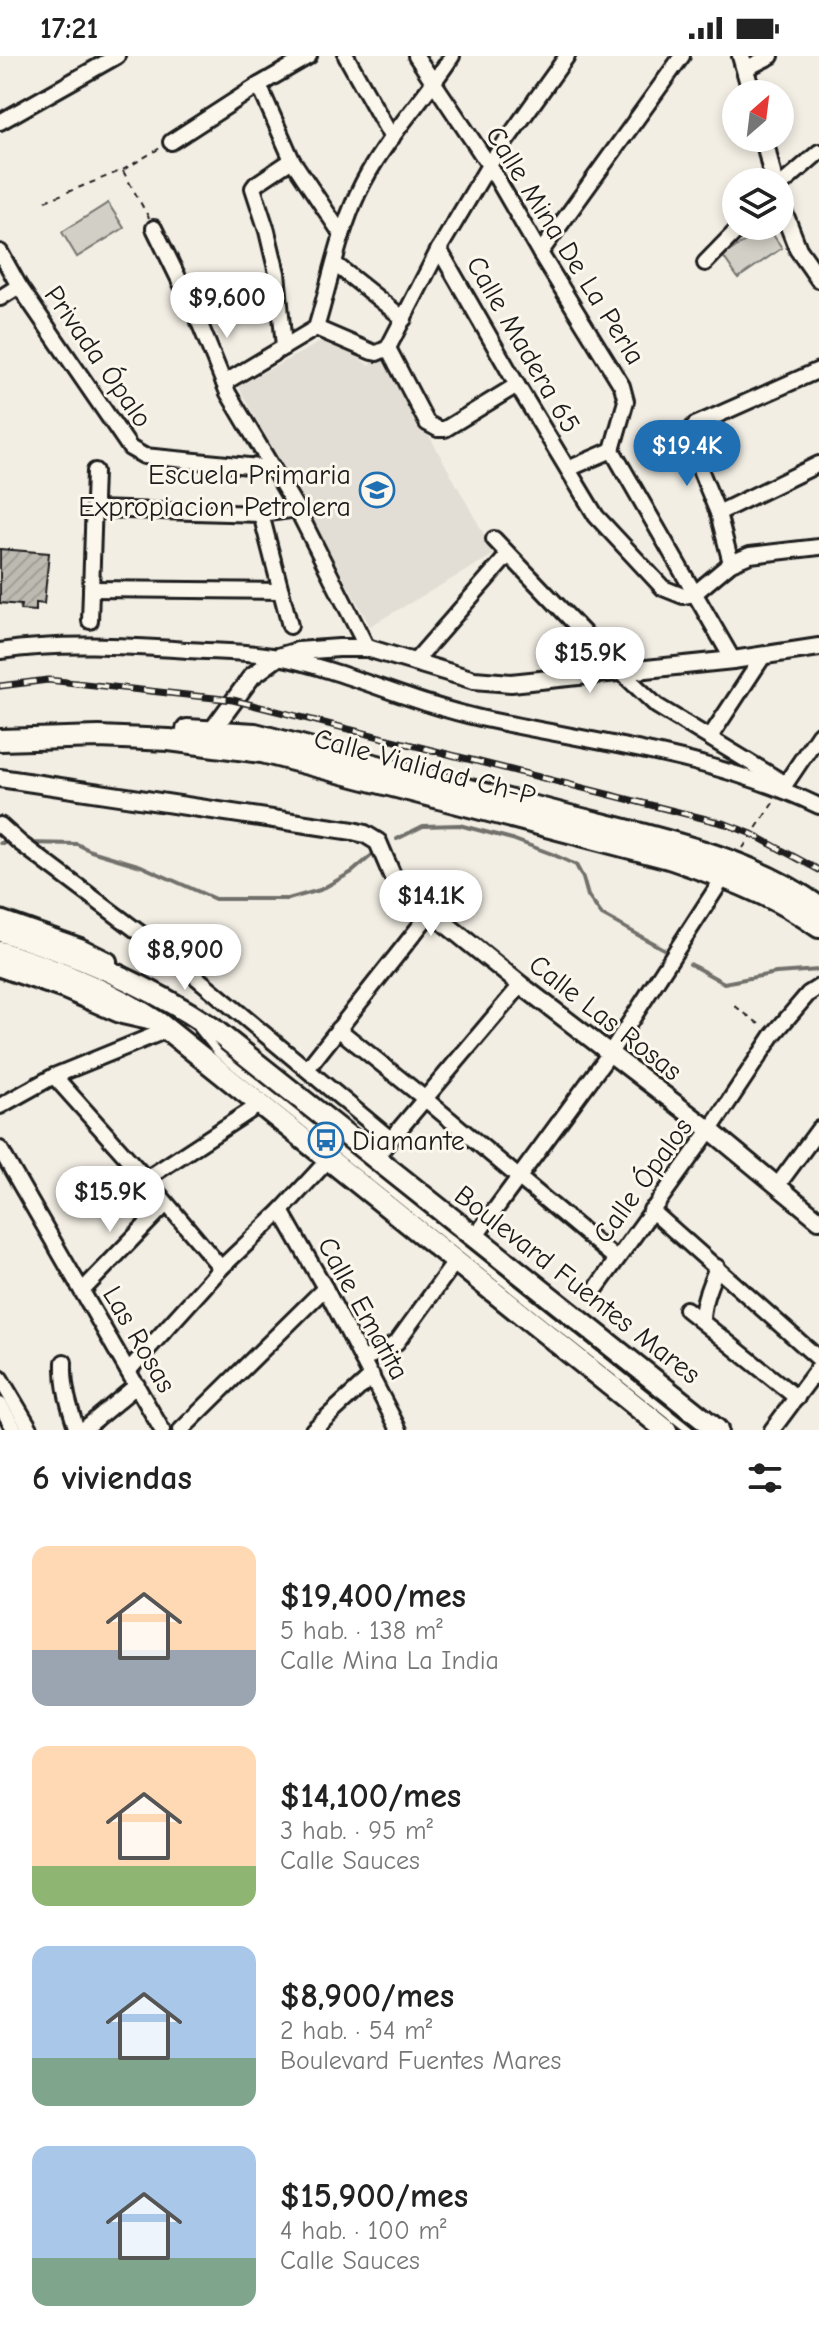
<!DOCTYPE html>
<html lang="es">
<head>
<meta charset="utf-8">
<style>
  :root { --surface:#fff; --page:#f2f2f2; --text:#222; --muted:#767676; --accent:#1f6fb2 }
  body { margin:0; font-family:"Comic Neue",sans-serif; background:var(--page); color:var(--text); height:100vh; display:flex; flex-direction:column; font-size:30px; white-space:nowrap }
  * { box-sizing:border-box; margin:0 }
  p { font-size:26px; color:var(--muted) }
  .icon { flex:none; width:44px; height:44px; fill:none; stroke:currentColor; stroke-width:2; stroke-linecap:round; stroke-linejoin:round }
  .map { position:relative; height:1374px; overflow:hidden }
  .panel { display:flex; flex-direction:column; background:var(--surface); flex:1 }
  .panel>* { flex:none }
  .needle { width:52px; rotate:28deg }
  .tools { position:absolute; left:722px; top:24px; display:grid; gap:16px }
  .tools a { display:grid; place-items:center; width:72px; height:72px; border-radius:50%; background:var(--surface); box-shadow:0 4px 12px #0003; font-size:40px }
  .price { position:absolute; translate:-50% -68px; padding:0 18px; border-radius:28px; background:#fff; color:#222; font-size:26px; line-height:52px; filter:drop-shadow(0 2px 4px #0008) }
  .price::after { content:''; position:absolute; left:50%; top:48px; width:24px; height:18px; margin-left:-12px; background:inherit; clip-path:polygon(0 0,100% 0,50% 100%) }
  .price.selected { background:var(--accent); color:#fff }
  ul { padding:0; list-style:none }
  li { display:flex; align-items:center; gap:24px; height:200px; padding:0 32px }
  li span { display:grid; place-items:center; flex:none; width:224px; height:160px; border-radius:16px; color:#555 }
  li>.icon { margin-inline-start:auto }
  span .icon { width:96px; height:96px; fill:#fffc; stroke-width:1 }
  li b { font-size:34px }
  h2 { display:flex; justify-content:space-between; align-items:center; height:96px; padding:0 32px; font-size:34px }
  .status { display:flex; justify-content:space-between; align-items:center; height:56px; padding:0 40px; background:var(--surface); direction:ltr }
  .status svg { height:22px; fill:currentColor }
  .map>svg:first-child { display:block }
  .built { fill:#e2ded5 }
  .pitch { fill:#d2cfc6; stroke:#777671; stroke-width:2 }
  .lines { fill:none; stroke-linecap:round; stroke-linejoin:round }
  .stream { stroke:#716f6b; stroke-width:4 }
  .building { fill:url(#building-hatch); stroke:#1c1c1c; stroke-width:2 }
  .service-casing { stroke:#1c1c1c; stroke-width:13 }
  .minor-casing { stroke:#1c1c1c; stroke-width:20 }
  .tertiary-casing { stroke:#1c1c1c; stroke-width:22 }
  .primary-casing { stroke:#1c1c1c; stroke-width:26 }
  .path { stroke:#1c1c1c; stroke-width:2; stroke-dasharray:6 6; stroke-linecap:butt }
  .service { stroke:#fbf7ec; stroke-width:7 }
  .minor { stroke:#fbf7ec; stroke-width:14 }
  .tertiary { stroke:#fbf7ec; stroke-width:16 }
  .primary { stroke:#fbf7ec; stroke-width:20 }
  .rail-casing { stroke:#1c1c1c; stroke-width:7 }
  .rail { stroke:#fbf7ec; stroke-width:4; stroke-dasharray:12; stroke-linecap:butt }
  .labels { text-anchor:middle; stroke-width:6; stroke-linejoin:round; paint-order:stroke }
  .street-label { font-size:28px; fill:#1c1c1c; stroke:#fbf7ec }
  .poi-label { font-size:28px; fill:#1c1c1c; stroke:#fbf7ec; text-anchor:end }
</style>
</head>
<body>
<div class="status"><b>17:21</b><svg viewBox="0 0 49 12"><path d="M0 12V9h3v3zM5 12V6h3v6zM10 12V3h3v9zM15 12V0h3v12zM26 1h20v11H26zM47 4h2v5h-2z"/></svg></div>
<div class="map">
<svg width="819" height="1374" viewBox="0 0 819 1374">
  <defs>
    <pattern id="building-hatch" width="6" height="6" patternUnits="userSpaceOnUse" patternTransform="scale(2)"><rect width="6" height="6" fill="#bdbab1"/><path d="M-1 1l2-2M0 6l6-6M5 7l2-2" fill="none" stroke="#a29f98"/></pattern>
  </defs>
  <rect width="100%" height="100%" fill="#f2eee4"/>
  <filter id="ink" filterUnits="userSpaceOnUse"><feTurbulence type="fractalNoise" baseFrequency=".0125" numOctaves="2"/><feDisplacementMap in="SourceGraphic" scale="16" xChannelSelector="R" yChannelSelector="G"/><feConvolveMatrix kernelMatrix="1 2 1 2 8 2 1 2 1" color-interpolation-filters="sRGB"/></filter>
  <g filter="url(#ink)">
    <path class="built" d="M328,282L369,309L386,302L495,498L370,570L238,330Z"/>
    <g class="pitch">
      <path d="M108,147L124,172L77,201L62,176Z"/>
      <path d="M767,170L782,192L738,222L723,200Z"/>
    </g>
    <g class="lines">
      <g class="stream">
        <path d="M397,783L423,770L459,769L512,783L552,798L576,809L583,822L588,840L602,859L667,895"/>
        <path d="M0,787H14"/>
        <path d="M26,787L77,788L91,795L141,810L215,843H288L320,834L352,816L372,799"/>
        <path d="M690,908L724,927L776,917L819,914"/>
      </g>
    </g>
    <path class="building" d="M0,493L49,497L44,548L36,547V555L20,554L21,549L0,547Z"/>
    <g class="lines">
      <g class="service-casing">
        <path id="service" d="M198,972L218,997L689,1374"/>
      </g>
      <g class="minor-casing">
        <g id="minor">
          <path d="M346,0L392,82"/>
          <path d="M416,0L489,109L540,197L622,330L626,345L612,394L733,604"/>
          <path d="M745,13L771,0"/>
          <path d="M259,29L292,104L342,179"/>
          <path d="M0,66L117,0"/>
          <path d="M171,86L259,29L309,0"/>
          <path d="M780,130L819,96"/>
          <path d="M154,172L195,256L228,337L297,453L367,592"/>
          <path d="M439,193L517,329L596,460L663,532L683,540L694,538L731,507L750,499L819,491"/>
          <path d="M0,196L19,230L130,392L144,400L271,412"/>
          <path d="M540,197L682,0"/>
          <path d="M705,207L741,170"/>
          <path d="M335,208L404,263"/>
          <path d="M0,242L19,230"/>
          <path d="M316,272L372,296L377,297L388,292L427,367L438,373H445L517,329"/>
          <path d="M284,291L277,217L267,175L253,132L256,128L292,104"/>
          <path d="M388,292L439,193L489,109L567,0"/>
          <path d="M224,327L316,272C330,227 338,180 358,137C381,87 422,46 452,0"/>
          <path d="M568,413L612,394"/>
          <path d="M94,453L261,458L297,453"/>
          <path d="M718,457L819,408"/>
          <path d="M261,458L290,570"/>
          <path d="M494,483L621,616L657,650L784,727"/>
          <path d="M731,507L718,457L687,382L688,377L695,369L819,314"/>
          <path d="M91,533L281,535"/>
          <path d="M90,565L95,415"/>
          <path d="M0,595C63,586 124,590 187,594C217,596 248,595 278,601C347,615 411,647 480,662C595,687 712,699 819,750"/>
          <path d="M415,605L508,499"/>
          <path d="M710,681L764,599"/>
          <path d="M782,733L819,678"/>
          <path d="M0,769L20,787L172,901L389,1082"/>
          <path d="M338,973L424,1042L616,1203"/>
          <path d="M307,1013L431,856"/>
          <path d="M54,1020L146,1123L221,1212"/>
          <path d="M0,1050L54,1020L167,974"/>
          <path d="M0,1093L162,1374"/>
          <path d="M375,1102L521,929"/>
          <path d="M146,1123L259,1049"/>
          <path d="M777,1130L819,1073"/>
          <path d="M651,1154L819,1303"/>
          <path d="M281,1155L325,1232L399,1374"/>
          <path d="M475,1181L610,997L727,816"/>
          <path d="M595,1234L710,1074L773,979L808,938L819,931"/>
          <path d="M82,1235L166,1148"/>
          <path d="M686,1253L797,1342"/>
          <path d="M702,1265C702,1246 710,1229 717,1211"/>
          <path d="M362,1303L384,1295L397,1286L455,1206"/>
          <path d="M64,1306C63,1331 69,1350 77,1374"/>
          <path d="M128,1315L221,1212L281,1155L328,1104"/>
          <path d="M0,1322L31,1374"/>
          <path d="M0,1349L15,1374"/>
          <path d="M83,1374L137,1329"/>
          <path d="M181,1374L325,1232"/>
          <path d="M313,1374L372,1320"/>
          <path d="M772,1374L819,1311"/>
        </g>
      </g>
      <g class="tertiary-casing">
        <g id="tertiary">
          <path d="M741,0L752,38"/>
          <path d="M764,82L774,126"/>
          <path d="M780,147L798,193L819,223"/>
          <path d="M209,683L211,676L252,620L278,601L298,595L339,592H367L474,624L511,627L733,604L819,591"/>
          <path d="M0,722L353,775L365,778L378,786L392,819L431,856L521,929L710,1074L819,1164"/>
          <path d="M0,863L80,891L108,905"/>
          <path d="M0,912L64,934L122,959L153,966"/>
        </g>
      </g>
      <g class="primary-casing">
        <g id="primary">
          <path d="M187,674L255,678C358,704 460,731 562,758C648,780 747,799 819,851"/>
          <path d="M0,684L99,681L169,684L262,696L669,802C721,820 774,838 819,871"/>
          <path d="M0,875C76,898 147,928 212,972L717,1374"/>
          <path d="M0,896C56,913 110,934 159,967L666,1374"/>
        </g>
      </g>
      <g class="path">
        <path d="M123,115L149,162"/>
        <path d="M45,145L123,114L160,92"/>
        <path d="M743,792L775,744"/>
        <path d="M735,950L763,971"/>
      </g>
      <use href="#service" class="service"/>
      <use href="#minor" class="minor"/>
      <use href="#tertiary" class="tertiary"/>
      <use href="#primary" class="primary"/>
      <g class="rail-casing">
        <path id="rail" d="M0,630L48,624L233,644L726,768L752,778L819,814"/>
      </g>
      <use href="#rail" class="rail"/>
    </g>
  </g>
  <defs>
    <g id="school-ring" transform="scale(1.8)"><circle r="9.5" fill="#fbf7ec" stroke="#1f6fb2" stroke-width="1.5"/><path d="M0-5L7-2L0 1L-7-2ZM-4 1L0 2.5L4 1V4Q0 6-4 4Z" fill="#1f6fb2"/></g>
    <g id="bus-ring" transform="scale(1.8)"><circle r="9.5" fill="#fbf7ec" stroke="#1f6fb2" stroke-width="1.5"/><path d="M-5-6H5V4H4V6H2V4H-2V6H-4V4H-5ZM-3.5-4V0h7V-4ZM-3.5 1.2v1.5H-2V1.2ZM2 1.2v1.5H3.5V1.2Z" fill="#1f6fb2"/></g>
  </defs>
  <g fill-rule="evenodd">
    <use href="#school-ring" x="377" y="434"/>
    <use href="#bus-ring" x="326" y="1084"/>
  </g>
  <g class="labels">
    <g class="street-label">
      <text transform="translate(566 189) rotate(58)" y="10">Calle Mina De La Perla</text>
      <text transform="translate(524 288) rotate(60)" y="10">Calle Madera 65</text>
      <text transform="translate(99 300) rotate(55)" y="10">Privada Ópalo</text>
      <text transform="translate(425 710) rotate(15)" y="10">Calle Vialidad Ch-P</text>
      <text transform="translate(606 961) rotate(38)" y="10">Calle Las Rosas</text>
      <text transform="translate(642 1124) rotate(-54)" y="10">Calle Ópalos</text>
      <text transform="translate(578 1228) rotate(38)" y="10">Boulevard Fuentes Mares</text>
      <text transform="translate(364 1252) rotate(61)" y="10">Calle Ematita</text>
      <text transform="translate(140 1283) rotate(60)" y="10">Las Rosas</text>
    </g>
    <g class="poi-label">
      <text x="351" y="428">Escuela Primaria<tspan x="351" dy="32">Expropiacion Petrolera</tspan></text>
      <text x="352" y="1094" text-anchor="start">Diamante</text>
    </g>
  </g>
</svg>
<div class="tools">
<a><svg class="needle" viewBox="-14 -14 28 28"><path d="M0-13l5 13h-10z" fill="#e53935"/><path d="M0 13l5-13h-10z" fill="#767676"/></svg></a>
<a><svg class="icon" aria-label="layers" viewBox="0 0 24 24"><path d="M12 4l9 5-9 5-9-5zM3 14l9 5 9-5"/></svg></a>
</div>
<b class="price" style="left:227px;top:284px">$9,600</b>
<b class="price selected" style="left:687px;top:432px">$19.4K</b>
<b class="price" style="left:590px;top:639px">$15.9K</b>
<b class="price" style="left:431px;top:882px">$14.1K</b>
<b class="price" style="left:185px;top:936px">$8,900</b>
<b class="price" style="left:110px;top:1178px">$15.9K</b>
</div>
<section class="panel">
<h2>6 viviendas<svg class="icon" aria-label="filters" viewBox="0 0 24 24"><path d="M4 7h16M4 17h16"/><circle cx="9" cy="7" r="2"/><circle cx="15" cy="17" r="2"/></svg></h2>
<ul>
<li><span style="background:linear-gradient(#ffd9b3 65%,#9aa5b1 0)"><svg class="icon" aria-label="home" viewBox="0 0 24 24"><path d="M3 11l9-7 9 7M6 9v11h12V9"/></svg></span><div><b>$19,400/mes</b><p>5 hab. · 138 m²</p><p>Calle Mina La India</p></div></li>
<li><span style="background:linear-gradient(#ffd9b3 75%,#8fb573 0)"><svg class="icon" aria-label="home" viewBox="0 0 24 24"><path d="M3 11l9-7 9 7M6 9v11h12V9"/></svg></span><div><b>$14,100/mes</b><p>3 hab. · 95 m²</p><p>Calle Sauces</p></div></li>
<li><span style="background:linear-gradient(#a9c7e8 70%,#7fa58c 0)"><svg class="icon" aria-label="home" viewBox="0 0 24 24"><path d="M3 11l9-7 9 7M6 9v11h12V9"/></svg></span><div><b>$8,900/mes</b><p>2 hab. · 54 m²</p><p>Boulevard Fuentes Mares</p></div></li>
<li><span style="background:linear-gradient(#a9c7e8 70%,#7fa58c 0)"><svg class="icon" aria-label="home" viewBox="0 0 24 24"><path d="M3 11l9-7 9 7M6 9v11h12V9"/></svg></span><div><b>$15,900/mes</b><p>4 hab. · 100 m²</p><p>Calle Sauces</p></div></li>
</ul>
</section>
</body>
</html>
